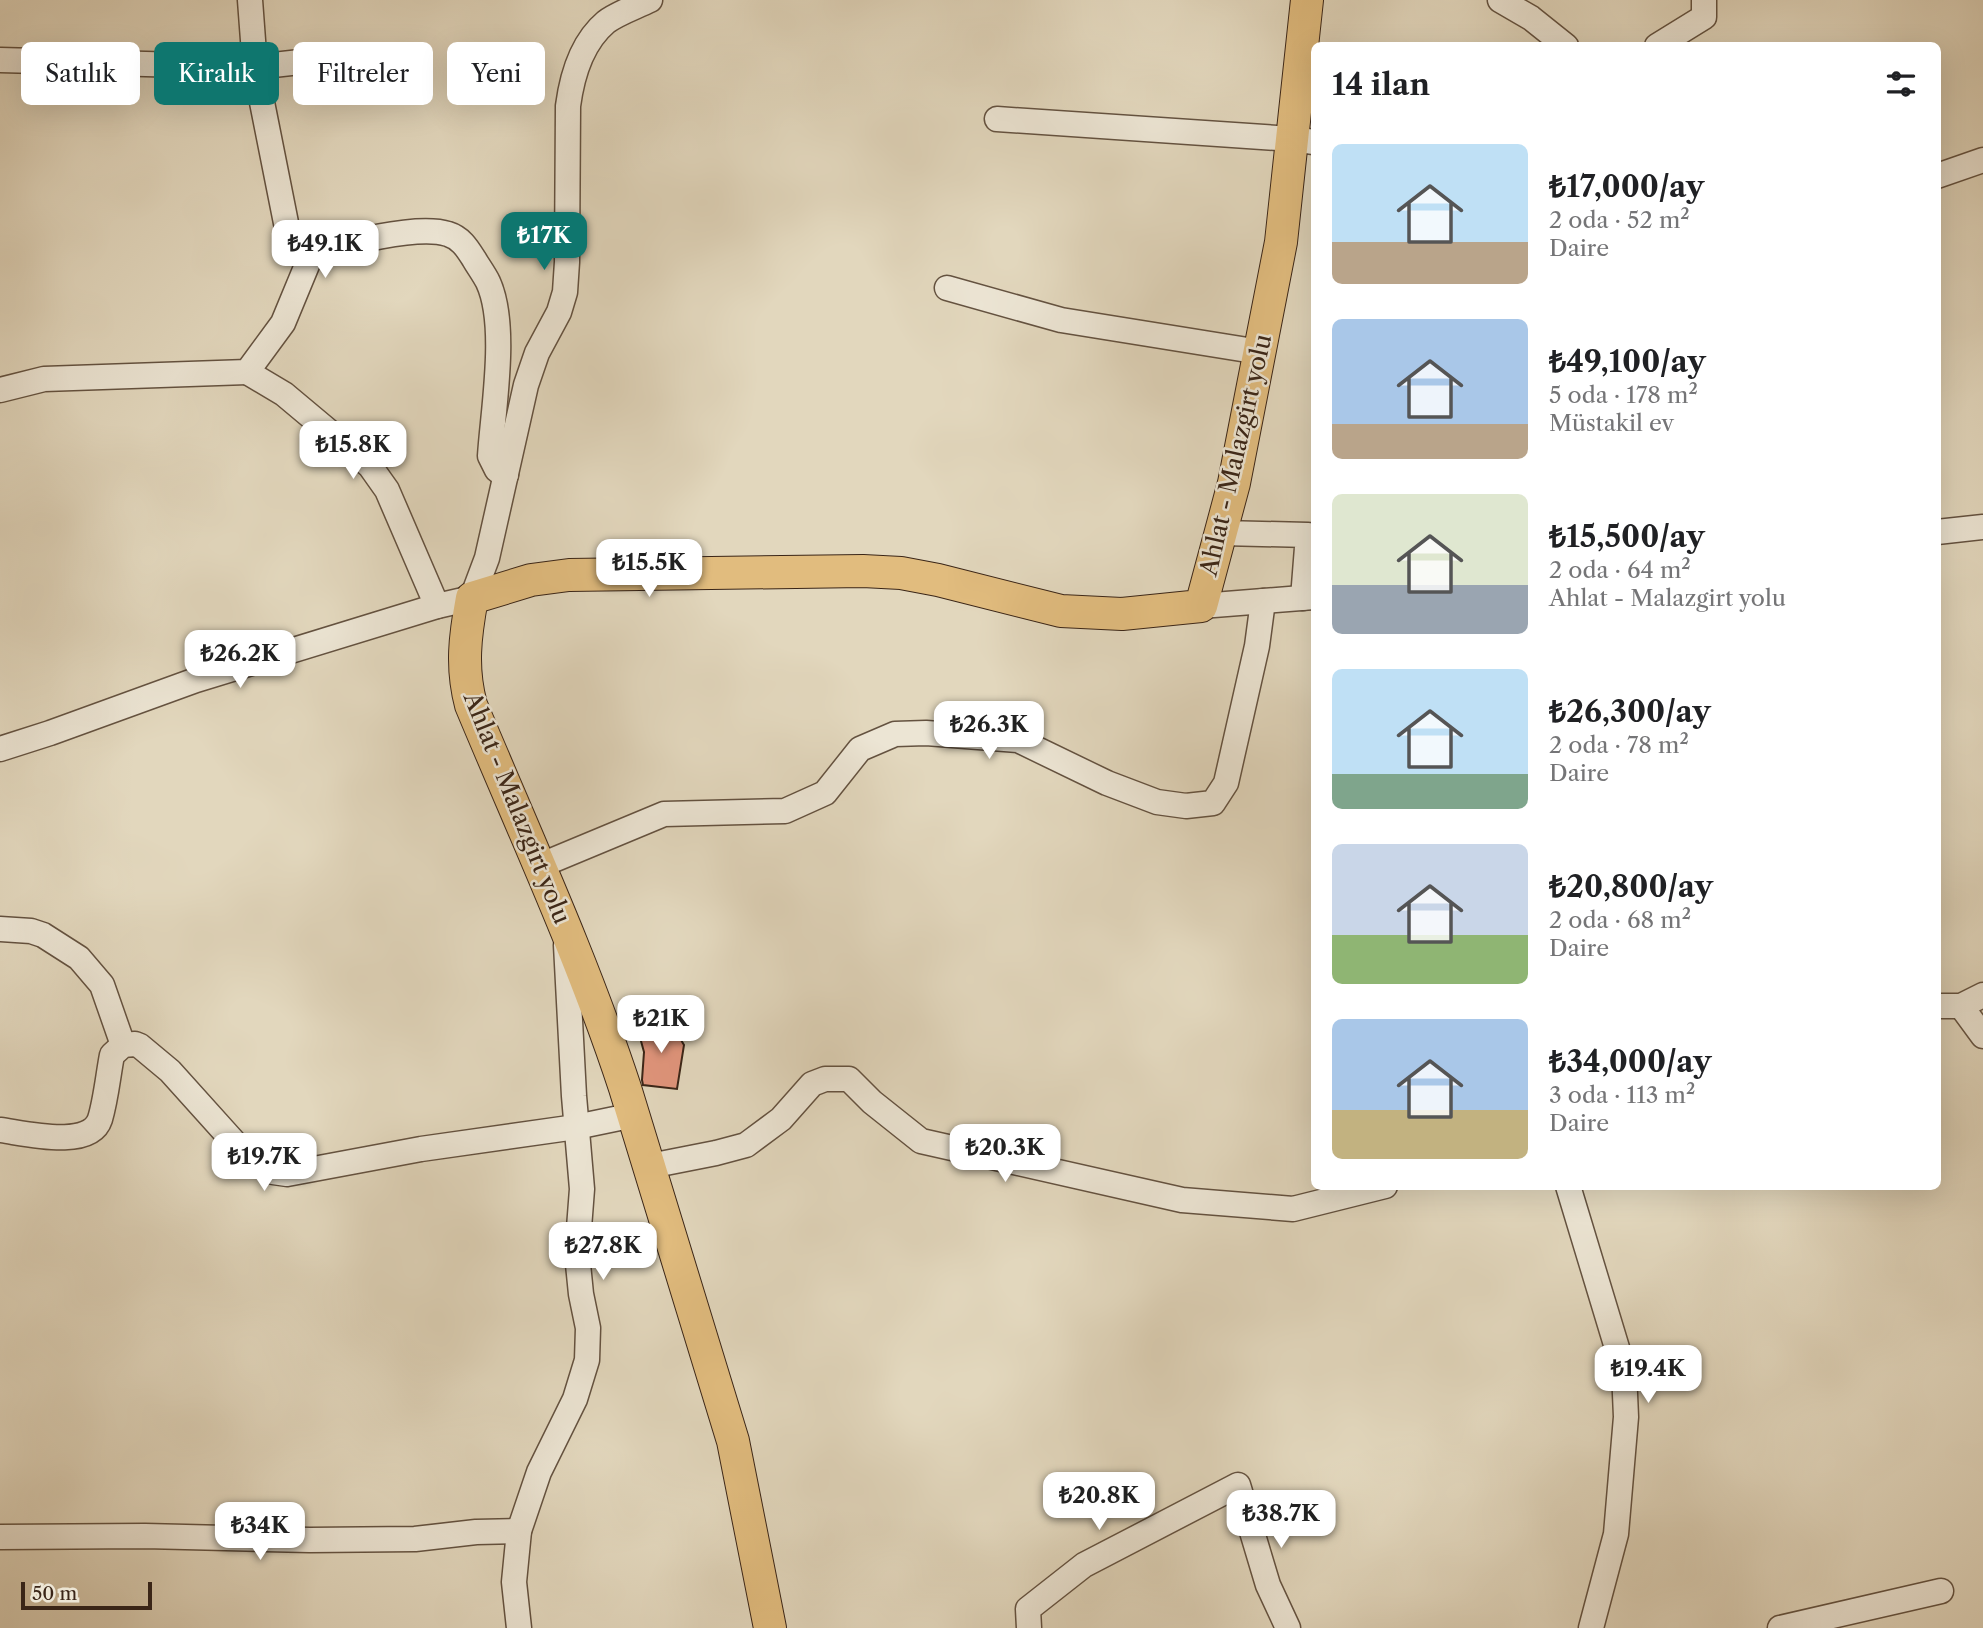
<!DOCTYPE html>
<html lang="tr">
<head>
<meta charset="utf-8">
<style>
  :root { --surface:#fff; --page:#f2f2f2; --text:#202124; --muted:#757577; --accent:#0f766e }
  body { margin:0; font-family:"Libre Caslon Text",serif; background:var(--page); color:var(--text); height:100vh; display:flex; flex-direction:column; font-size:26px; white-space:nowrap }
  * { box-sizing:border-box; margin:0 }
  p { font-size:23px; color:var(--muted) }
  .icon { flex:none; width:38px; height:38px; fill:none; stroke:currentColor; stroke-width:2; stroke-linecap:round; stroke-linejoin:round }
  .map { position:relative; flex:1; overflow:hidden }
  .details { position:absolute; left:1311px; top:42px; width:630px; height:1148px; display:flex; flex-direction:column; background:var(--surface); border-radius:10px; box-shadow:0 7px 28px #0002 }
  .details>* { flex:none }
  .hud { position:absolute; left:21px; top:42px; width:665px; height:63px; display:flex; gap:14px }
  .scale { position:absolute; left:21px; bottom:18px; width:131px; box-sizing:border-box; padding-left:7px; border:4px solid #3a2517; border-top:0; font-size:19px; line-height:24px; white-space:nowrap; color:#3a2517; -webkit-text-stroke:5px #ece5d4; paint-order:stroke }
  .price { position:absolute; translate:-50% -60px; padding:0 16px; border-radius:14px; background:#fff; color:#222; font-size:23px; line-height:46px; filter:drop-shadow(0 2px 4px #0008) }
  .price::after { content:''; position:absolute; left:50%; top:42px; width:21px; height:16px; margin-left:-10px; background:inherit; clip-path:polygon(0 0,100% 0,50% 100%) }
  .price.active { background:var(--accent); color:#fff }
  ul { padding:0; list-style:none }
  li { display:flex; align-items:center; gap:21px; height:175px; padding:0 21px }
  li span { display:grid; place-items:center; flex:none; width:196px; height:140px; border-radius:10px; color:#555 }
  li>.icon { margin-inline-start:auto }
  span .icon { width:84px; height:84px; fill:#fffc; stroke-width:1 }
  li b { font-size:30px }
  h2 { display:flex; justify-content:space-between; align-items:center; height:84px; padding:0 21px; font-size:30px }
  .tag { padding:0 24px; border-radius:10px; background:var(--surface); box-shadow:0 7px 28px #0002; font-size:24px; line-height:63px }
  .tag.active { background:var(--accent); color:#fff }
  .map>svg:first-child { display:block }
  .building { fill:#e2967d; stroke:#3a2517; stroke-width:2 }
  .lines { fill:none; stroke-linecap:round; stroke-linejoin:round }
  .minor-casing { stroke:#645240; stroke-width:27 }
  .major-casing { stroke:#3a2517; stroke-width:34 }
  .minor { stroke:#ece5d4; stroke-width:24 }
  .major { stroke:#e1bc7e; stroke-width:32 }
  .labels { text-anchor:middle; stroke-width:5; stroke-linejoin:round; paint-order:stroke }
  .street-label { font-size:24px; fill:#3a2517; stroke:#ece5d4 }
</style>
</head>
<body>
<div class="map">
<svg width="1983" height="1628" viewBox="0 0 1983 1628">
  <rect width="100%" height="100%" fill="#e2d7bd"/>
  <filter id="stains"><feTurbulence type="fractalNoise" baseFrequency=".00286" numOctaves="4"/><feColorMatrix values="0 0 0 0 .2 0 0 0 0 .09 0 0 0 0 .02 0 0 0 .5 -.17"/></filter>
  <radialGradient id="worn" r=".72"><stop offset=".6" stop-color="#630" stop-opacity="0"/><stop offset="1" stop-color="#630" stop-opacity=".3"/></radialGradient>
  <path class="building" d="M668,1018L684,1045L677,1089L643,1085L642,1080L644,1052L638,1030Z"/>
  <g class="lines">
    <g class="minor-casing">
      <g id="minor">
        <path d="M250,0L255,67L288,233L298,248L312,253"/>
        <path d="M1500,0L1531,18L1566,46"/>
        <path d="M1657,46L1704,17V0"/>
        <path d="M0,60L255,67L318,60L383,61"/>
        <path d="M997,119L1292,139L1314,142"/>
        <path d="M1937,176L1983,160"/>
        <path d="M947,288L1061,320L1260,352"/>
        <path d="M247,372L284,394L370,466L387,490L437,606"/>
        <path d="M0,390L44,379L247,372L283,323L312,253C343,244 418,224 448,234C461,238 467,248 474,259C478,266 484,274 488,282C508,325 493,409 490,456L497,470L506,475"/>
        <path d="M1937,532L1983,527"/>
        <path d="M1222,533L1308,535L1303,598"/>
        <path d="M1201,606L1314,597"/>
        <path d="M0,749L50,733L196,680L437,606L472,598L487,558L526,385L537,353L559,312L565,292L567,262L568,106C572,76 581,43 606,22C618,13 636,7 650,0"/>
        <path d="M539,866L664,814L785,811L825,793L860,749L895,734L926,733L1018,740L1107,783L1157,802L1186,806L1213,803L1226,783L1257,646L1263,601"/>
        <path d="M0,929L31,931L43,935L79,958L102,985L123,1045"/>
        <path d="M1937,1006H1961L1983,995"/>
        <path d="M1961,1006L1983,1036"/>
        <path d="M0,1130C24,1133 90,1150 100,1119C106,1099 108,1076 112,1055L123,1045L135,1044L140,1046L170,1071L251,1161L273,1172L287,1174L421,1149L576,1127L634,1115"/>
        <path d="M650,1166L716,1153L746,1145L781,1119L812,1084L825,1079H849L872,1102L921,1141L1182,1200L1293,1209L1385,1186"/>
        <path d="M1568,1186L1624,1371L1626,1417L1616,1534L1591,1628"/>
        <path d="M0,1537L145,1536L310,1540L415,1539L476,1532L519,1531"/>
        <path d="M519,1628L514,1582L519,1531L539,1472L575,1399L587,1360L588,1328L581,1294L577,1254L582,1189L574,1096L566,945"/>
        <path d="M1029,1628L1028,1609L1084,1565L1238,1485L1268,1585L1288,1628"/>
        <path d="M1780,1628L1941,1591"/>
      </g>
    </g>
    <g class="major-casing">
      <path id="major" d="M770,1628L733,1441L625,1088C582,957 524,832 471,705C461,668 465,636 472,598L531,580L569,575L863,571L901,573L938,580L1061,611L1122,614L1201,606L1234,483L1281,242L1307,0"/>
    </g>
    <use href="#minor" class="minor"/>
    <use href="#major" class="major"/>
  </g>
  <g class="labels">
    <g class="street-label">
      <text transform="translate(1236 455) rotate(-77)" y="8">Ahlat - Malazgirt yolu</text>
      <text transform="translate(517 808) rotate(68)" y="8">Ahlat - Malazgirt yolu</text>
    </g>
  </g>
  <rect width="100%" height="100%" filter="url(#stains)"/>
  <rect width="100%" height="100%" fill="url(#worn)"/>
</svg>
<div class="scale">50 m</div>
<b class="price active" style="left:544px;top:272px">₺17K</b>
<b class="price" style="left:325px;top:280px">₺49.1K</b>
<b class="price" style="left:353px;top:481px">₺15.8K</b>
<b class="price" style="left:649px;top:599px">₺15.5K</b>
<b class="price" style="left:240px;top:690px">₺26.2K</b>
<b class="price" style="left:989px;top:761px">₺26.3K</b>
<b class="price" style="left:661px;top:1055px">₺21K</b>
<b class="price" style="left:1005px;top:1184px">₺20.3K</b>
<b class="price" style="left:264px;top:1193px">₺19.7K</b>
<b class="price" style="left:603px;top:1282px">₺27.8K</b>
<b class="price" style="left:1648px;top:1405px">₺19.4K</b>
<b class="price" style="left:1099px;top:1532px">₺20.8K</b>
<b class="price" style="left:1281px;top:1550px">₺38.7K</b>
<b class="price" style="left:260px;top:1562px">₺34K</b>
<div class="hud">
<a class="tag">Satılık</a>
<a class="tag active">Kiralık</a>
<a class="tag">Filtreler</a>
<a class="tag">Yeni</a>
</div>
<section class="details">
<h2>14 ilan<svg class="icon" aria-label="filters" viewBox="0 0 24 24"><path d="M4 7h16M4 17h16"/><circle cx="9" cy="7" r="2"/><circle cx="15" cy="17" r="2"/></svg></h2>
<ul>
<li><span style="background:linear-gradient(#bfe0f5 70%,#b9a48a 0)"><svg class="icon" aria-label="home" viewBox="0 0 24 24"><path d="M3 11l9-7 9 7M6 9v11h12V9"/></svg></span><div><b>₺17,000/ay</b><p>2 oda · 52 m²</p><p>Daire</p></div></li>
<li><span style="background:linear-gradient(#a9c7e8 75%,#b9a48a 0)"><svg class="icon" aria-label="home" viewBox="0 0 24 24"><path d="M3 11l9-7 9 7M6 9v11h12V9"/></svg></span><div><b>₺49,100/ay</b><p>5 oda · 178 m²</p><p>Müstakil ev</p></div></li>
<li><span style="background:linear-gradient(#dfe7d0 65%,#9aa5b1 0)"><svg class="icon" aria-label="home" viewBox="0 0 24 24"><path d="M3 11l9-7 9 7M6 9v11h12V9"/></svg></span><div><b>₺15,500/ay</b><p>2 oda · 64 m²</p><p>Ahlat - Malazgirt yolu</p></div></li>
<li><span style="background:linear-gradient(#bfe0f5 75%,#7fa58c 0)"><svg class="icon" aria-label="home" viewBox="0 0 24 24"><path d="M3 11l9-7 9 7M6 9v11h12V9"/></svg></span><div><b>₺26,300/ay</b><p>2 oda · 78 m²</p><p>Daire</p></div></li>
<li><span style="background:linear-gradient(#c9d6e8 65%,#8fb573 0)"><svg class="icon" aria-label="home" viewBox="0 0 24 24"><path d="M3 11l9-7 9 7M6 9v11h12V9"/></svg></span><div><b>₺20,800/ay</b><p>2 oda · 68 m²</p><p>Daire</p></div></li>
<li><span style="background:linear-gradient(#a9c7e8 65%,#c2b280 0)"><svg class="icon" aria-label="home" viewBox="0 0 24 24"><path d="M3 11l9-7 9 7M6 9v11h12V9"/></svg></span><div><b>₺34,000/ay</b><p>3 oda · 113 m²</p><p>Daire</p></div></li>
</ul>
</section>
</div>
</body>
</html>
